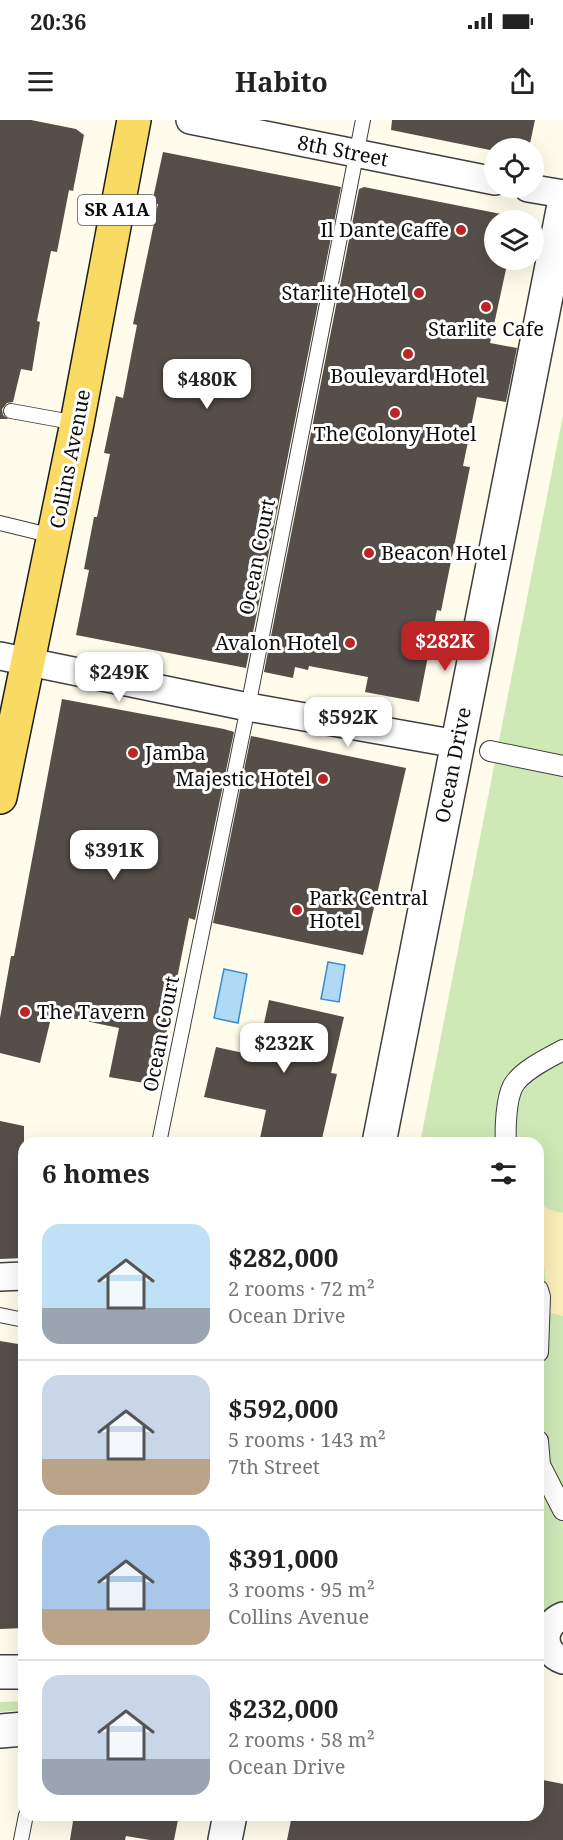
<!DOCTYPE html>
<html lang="en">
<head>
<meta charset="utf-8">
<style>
  :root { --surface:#fff; --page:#f6f6f6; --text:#222; --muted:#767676; --line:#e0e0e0; --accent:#bc2426 }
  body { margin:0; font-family:"Noto Serif",serif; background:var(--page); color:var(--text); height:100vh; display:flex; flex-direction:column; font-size:22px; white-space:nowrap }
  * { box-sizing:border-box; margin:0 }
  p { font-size:20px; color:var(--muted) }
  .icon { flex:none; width:33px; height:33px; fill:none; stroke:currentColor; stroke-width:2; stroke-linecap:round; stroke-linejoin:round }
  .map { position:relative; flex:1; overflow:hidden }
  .sheet { position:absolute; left:18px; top:1017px; width:526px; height:684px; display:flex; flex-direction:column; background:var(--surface); border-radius:18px; box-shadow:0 6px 24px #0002 }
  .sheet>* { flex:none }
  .fabs { position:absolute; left:484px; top:18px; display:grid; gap:12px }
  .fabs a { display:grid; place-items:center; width:60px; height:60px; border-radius:50%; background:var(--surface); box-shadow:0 6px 24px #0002; font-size:30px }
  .price { position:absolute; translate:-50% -51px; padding:0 14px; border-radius:12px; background:#fff; color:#222; font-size:20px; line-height:39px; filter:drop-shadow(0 2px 3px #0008) }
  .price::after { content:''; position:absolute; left:50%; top:36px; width:18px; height:14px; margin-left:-9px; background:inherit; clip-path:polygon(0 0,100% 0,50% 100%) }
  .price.current { background:var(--accent); color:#fff }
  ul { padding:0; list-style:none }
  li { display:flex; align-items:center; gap:18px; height:150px; padding:0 24px }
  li+li { border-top:2px solid var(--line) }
  li span { display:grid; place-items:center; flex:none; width:168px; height:120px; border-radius:18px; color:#555 }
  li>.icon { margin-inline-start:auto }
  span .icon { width:72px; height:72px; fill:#fffc; stroke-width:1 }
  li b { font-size:26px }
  h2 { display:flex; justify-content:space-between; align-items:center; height:72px; padding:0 24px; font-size:26px }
  .status { display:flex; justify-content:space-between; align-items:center; height:42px; padding:0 30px; background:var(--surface); direction:ltr }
  .status svg { height:16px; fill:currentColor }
  header { display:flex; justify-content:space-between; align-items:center; height:78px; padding:0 24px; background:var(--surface); font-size:27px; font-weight:700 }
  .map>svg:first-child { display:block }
  .green { fill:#cee9b6 }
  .sand { fill:#fbeeb8 }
  .water { fill:#b0d9f6; stroke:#378ccd; stroke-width:1.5 }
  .building { fill:#554e49 }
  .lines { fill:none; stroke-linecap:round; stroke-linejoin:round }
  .service-casing { stroke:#3f3f3f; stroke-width:16 }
  .pedestrian-casing { stroke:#3f3f3f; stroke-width:22 }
  .minor-casing { stroke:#3f3f3f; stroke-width:30 }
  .tertiary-casing { stroke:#3f3f3f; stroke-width:36 }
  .primary-casing { stroke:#1d1d1d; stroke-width:36 }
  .service { stroke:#fff; stroke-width:14 }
  .pedestrian { stroke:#fff; stroke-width:20 }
  .minor { stroke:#fff; stroke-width:27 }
  .tertiary { stroke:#fff; stroke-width:33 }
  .primary { stroke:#f9da62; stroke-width:33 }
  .poi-dot { fill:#bc2426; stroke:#fff; stroke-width:2 }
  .labels { text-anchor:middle; stroke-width:6; stroke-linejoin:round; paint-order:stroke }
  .shield { fill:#fff; stroke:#555; stroke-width:1.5 }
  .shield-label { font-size:18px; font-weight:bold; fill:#0c0c0c }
  .street-label { font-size:20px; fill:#0c0c0c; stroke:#fff }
  .poi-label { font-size:20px; fill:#0c0c0c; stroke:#fff; text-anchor:end }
</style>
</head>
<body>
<div class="status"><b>20:36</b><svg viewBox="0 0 49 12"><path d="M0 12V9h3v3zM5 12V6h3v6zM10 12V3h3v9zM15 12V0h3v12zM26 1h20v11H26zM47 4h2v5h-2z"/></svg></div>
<header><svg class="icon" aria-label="menu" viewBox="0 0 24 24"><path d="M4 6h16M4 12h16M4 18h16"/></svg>Habito<svg class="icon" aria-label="share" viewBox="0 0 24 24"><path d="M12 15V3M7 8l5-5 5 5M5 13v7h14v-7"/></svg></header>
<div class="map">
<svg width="563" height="1720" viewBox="0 0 563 1720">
  <rect width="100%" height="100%" fill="#fffceb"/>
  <g class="green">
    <path d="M563,295V1483L548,1489L539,1499L538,1023H420Z"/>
    <path d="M24,1581V1590L0,1592V1582Z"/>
  </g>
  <path class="sand" d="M538,1081L548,1089L561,1093L563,1092V1196L550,1193C546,1156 539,1119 538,1081Z"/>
  <g class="water">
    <path d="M328,842L345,845L339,882L321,879Z"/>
    <path d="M224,849L247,854L238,903L214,898Z"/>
  </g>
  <g class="building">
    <path d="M0,0H31L76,9L84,15L73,71L69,70L57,132L51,131L37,201L40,202L32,251L21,249L13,282L7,283L2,289L3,295L8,299H0Z"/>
    <path d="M392,0H535L529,28H495V31L391,10Z"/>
    <path d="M163,32L341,67L246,548L76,515L89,450L84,449L94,397H97L110,334L104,333L116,276L123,278L137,205L133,204L158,84L152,83Z"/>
    <path d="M364,67L516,97V100H495V140H508L490,223L517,228L506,282L477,277L463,346L470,347L441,491L437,490L419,582L365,572L368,557L309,546L308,550L295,547L293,558L264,552L359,69Z"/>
    <path d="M62,579L224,609L234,612L195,800L189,798L156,965L109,957L119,908L52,894L40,943L0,933V898L11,836H14Z"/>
    <path d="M251,616L406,648L363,835L213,803Z"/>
    <path d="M269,880L344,897L331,953L337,954L321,1023H259L266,990L204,977L216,927L257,936Z"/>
    <path d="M0,1001L24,1006V1138L0,1139Z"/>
    <path d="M0,1221L24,1225V1508L0,1509Z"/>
    <path d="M538,1659L563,1664V1720H287L292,1695H538Z"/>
    <path d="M74,1695H179L174,1720H150L126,1716L125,1720H70Z"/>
  </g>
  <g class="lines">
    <g class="service-casing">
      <g id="service">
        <path d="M11,291L77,303"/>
        <path d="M0,403L53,416"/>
        <path d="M159,1023L248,587L363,0"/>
        <path d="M0,1195L24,1200"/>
        <path d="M21,1720L26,1695"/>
      </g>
    </g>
    <g class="pedestrian-casing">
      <g id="pedestrian">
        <path d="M490,631L563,646"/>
        <path d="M506,1023C505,1009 506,979 513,966C521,951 548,938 563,930"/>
        <path d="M538,1170L540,1177L538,1232"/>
        <path d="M538,1321L540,1345L538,1351"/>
        <path d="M540,1345L563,1390"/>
      </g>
    </g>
    <g class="minor-casing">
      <g id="minor">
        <path d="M190,0L495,61"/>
        <path d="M528,68L563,74"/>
        <path d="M0,536L248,587L457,624"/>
        <path d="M0,1157L24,1156"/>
        <path d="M563,1496C541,1505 540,1532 563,1540"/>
      </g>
    </g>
    <g class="tertiary-casing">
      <g id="tertiary">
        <path d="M379,1023L563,90"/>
        <path d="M0,1552H24"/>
        <path d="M0,1611L24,1609"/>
        <path d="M225,1720L230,1695"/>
      </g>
    </g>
    <g class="primary-casing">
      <path id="primary" d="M0,677L77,303L134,0"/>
    </g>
    <use href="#service" class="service"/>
    <use href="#pedestrian" class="pedestrian"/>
    <use href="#minor" class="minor"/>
    <use href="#tertiary" class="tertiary"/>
    <use href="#primary" class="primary"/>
  </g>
  <g class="poi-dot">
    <circle cx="461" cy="110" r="6"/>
    <circle cx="419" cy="173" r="6"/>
    <circle cx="486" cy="187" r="6"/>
    <circle cx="408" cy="234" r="6"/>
    <circle cx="395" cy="293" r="6"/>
    <circle cx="369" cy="433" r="6"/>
    <circle cx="350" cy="523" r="6"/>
    <circle cx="133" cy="633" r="6"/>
    <circle cx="323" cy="659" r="6"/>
    <circle cx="297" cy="790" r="6"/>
    <circle cx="25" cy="892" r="6"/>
  </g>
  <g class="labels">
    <rect class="shield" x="78" y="75" width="78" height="30" rx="4.5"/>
    <g class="shield-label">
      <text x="117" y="96">SR A1A</text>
    </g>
    <g class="street-label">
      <text transform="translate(343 31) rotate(11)" y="7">8th Street</text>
      <text transform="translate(70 339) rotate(-79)" y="7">Collins Avenue</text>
      <text transform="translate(257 437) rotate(-79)" y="7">Ocean Court</text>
      <text transform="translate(453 645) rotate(-79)" y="7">Ocean Drive</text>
      <text transform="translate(161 914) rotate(-79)" y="7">Ocean Court</text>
    </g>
    <g class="poi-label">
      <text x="449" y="117">Il Dante Caffe</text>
      <text x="407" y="180">Starlite Hotel</text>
      <text x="486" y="216" text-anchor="middle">Starlite Cafe</text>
      <text x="408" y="263" text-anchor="middle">Boulevard Hotel</text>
      <text x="395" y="321" text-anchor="middle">The Colony Hotel</text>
      <text x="381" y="440" text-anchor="start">Beacon Hotel</text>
      <text x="338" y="530">Avalon Hotel</text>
      <text x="145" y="640" text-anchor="start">Jamba</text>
      <text x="311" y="666">Majestic Hotel</text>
      <text x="309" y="785" text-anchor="start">Park Central<tspan x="309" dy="23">Hotel</tspan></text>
      <text x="37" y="899" text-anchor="start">The Tavern</text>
    </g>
  </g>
</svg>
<div class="fabs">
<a><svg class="icon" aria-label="locate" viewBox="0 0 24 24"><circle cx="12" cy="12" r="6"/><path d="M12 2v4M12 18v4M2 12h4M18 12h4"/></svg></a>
<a><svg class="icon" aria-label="layers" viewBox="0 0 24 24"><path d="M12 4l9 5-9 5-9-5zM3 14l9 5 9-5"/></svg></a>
</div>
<b class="price" style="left:207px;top:290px">$480K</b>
<b class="price current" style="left:445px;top:552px">$282K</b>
<b class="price" style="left:119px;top:583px">$249K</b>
<b class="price" style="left:348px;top:628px">$592K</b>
<b class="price" style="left:114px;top:761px">$391K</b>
<b class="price" style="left:284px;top:954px">$232K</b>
<section class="sheet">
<h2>6 homes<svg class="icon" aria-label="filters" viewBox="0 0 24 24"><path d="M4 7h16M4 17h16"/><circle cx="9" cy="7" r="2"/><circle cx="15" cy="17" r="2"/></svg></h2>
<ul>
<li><span style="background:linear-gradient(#bfe0f5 70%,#9aa5b1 0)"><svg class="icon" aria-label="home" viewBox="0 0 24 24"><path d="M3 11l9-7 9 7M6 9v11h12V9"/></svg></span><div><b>$282,000</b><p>2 rooms · 72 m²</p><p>Ocean Drive</p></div></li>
<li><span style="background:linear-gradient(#c9d6e8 70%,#b9a48a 0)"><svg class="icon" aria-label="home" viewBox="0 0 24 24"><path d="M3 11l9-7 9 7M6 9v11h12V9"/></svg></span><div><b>$592,000</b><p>5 rooms · 143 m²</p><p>7th Street</p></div></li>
<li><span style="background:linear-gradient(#a9c7e8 70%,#b9a48a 0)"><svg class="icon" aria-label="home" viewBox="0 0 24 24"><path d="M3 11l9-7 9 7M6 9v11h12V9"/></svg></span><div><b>$391,000</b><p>3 rooms · 95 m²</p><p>Collins Avenue</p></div></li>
<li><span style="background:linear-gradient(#c9d6e8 70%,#9aa5b1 0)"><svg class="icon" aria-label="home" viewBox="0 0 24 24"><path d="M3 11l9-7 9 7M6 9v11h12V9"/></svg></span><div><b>$232,000</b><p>2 rooms · 58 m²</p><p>Ocean Drive</p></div></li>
</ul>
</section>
</div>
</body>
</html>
